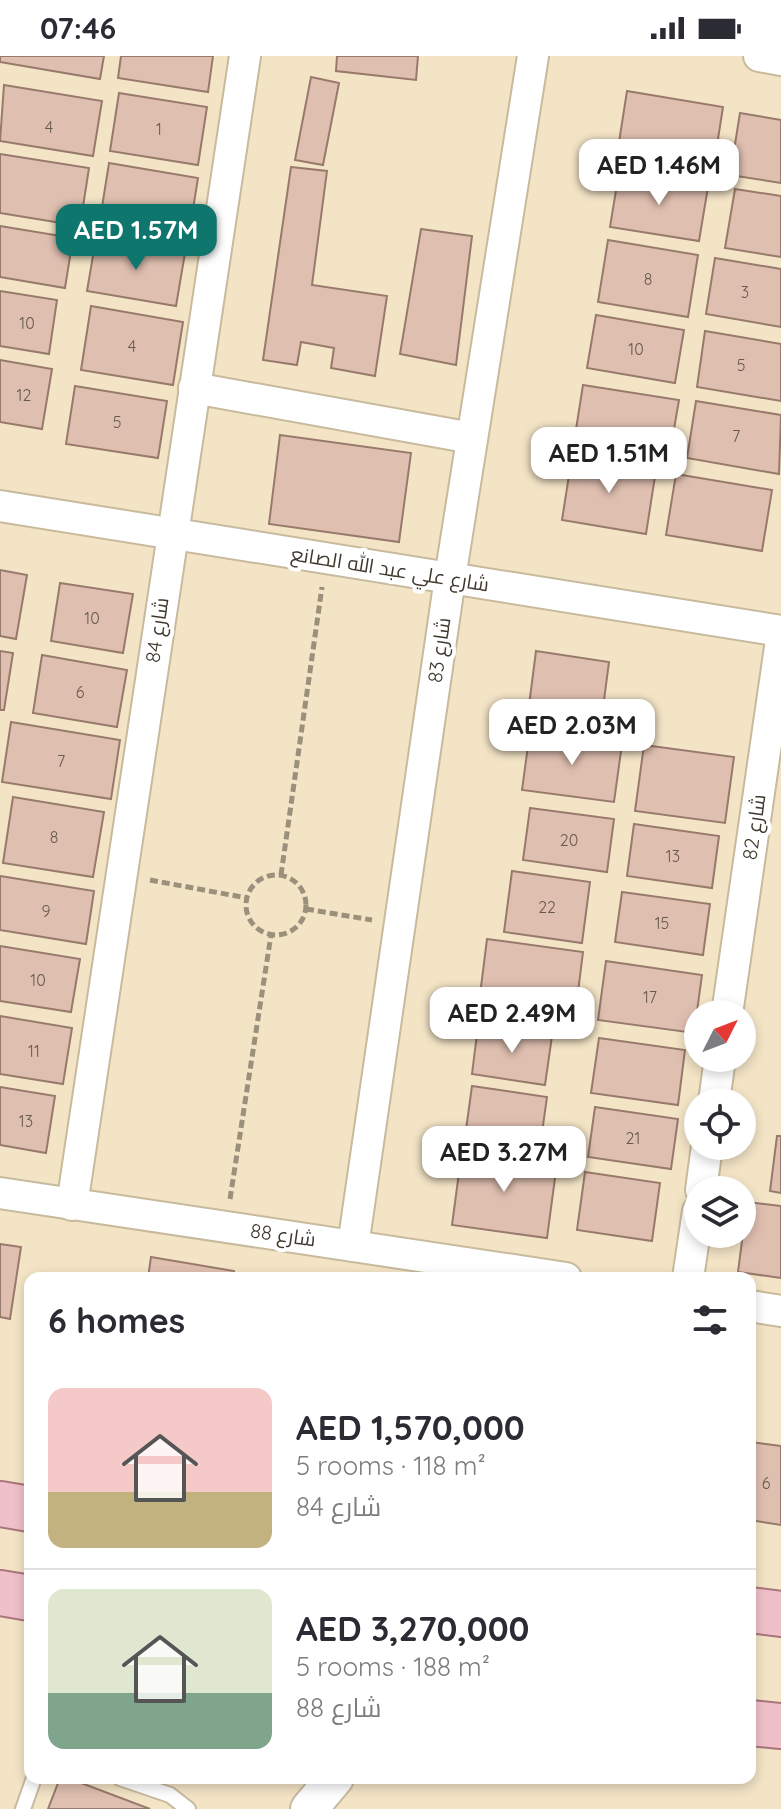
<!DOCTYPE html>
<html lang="en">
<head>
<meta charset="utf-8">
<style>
  :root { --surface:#fff; --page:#f7f7f7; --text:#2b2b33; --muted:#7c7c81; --line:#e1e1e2; --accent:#0f766e }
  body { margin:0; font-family:Quicksand,Cairo,sans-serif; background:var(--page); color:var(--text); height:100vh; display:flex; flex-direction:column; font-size:30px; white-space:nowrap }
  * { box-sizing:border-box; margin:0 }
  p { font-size:26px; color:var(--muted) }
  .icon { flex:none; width:44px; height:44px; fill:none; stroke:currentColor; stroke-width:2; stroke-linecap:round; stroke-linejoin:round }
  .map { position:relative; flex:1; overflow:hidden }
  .drawer { position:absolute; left:24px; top:1216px; width:732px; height:512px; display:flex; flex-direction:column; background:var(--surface); border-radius:16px; box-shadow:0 4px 12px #0003 }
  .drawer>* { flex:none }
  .needle { width:52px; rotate:48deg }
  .tools { position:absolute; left:684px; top:944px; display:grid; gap:16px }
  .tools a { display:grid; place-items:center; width:72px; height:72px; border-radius:50%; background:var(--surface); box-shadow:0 4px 12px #0003; font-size:40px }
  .price { position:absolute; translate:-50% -68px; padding:0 18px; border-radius:16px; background:#fff; color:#222; font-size:26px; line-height:52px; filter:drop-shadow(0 2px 4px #0008) }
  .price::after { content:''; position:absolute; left:50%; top:48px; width:24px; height:18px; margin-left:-12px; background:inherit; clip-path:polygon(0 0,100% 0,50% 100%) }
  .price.on { background:var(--accent); color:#fff }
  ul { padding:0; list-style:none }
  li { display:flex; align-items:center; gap:24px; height:200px; padding:0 24px }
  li+li { border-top:2px solid var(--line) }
  li span { display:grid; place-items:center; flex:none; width:224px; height:160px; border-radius:16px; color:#555 }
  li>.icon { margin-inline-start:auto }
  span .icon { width:96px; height:96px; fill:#fffc; stroke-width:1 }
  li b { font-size:34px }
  h2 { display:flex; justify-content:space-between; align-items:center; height:96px; padding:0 24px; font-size:34px }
  .status { display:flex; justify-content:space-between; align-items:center; height:56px; padding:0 40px; background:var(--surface); direction:ltr }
  .status svg { height:22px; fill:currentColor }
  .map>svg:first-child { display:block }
  .building { fill:#dfbfb0; stroke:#987a6c; stroke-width:2 }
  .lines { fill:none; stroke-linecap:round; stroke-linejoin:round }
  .service-casing { stroke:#c8ba9d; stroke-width:18 }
  .minor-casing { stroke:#c8ba9d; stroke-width:34 }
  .tertiary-casing { stroke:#c8ba9d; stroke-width:40 }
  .primary-casing { stroke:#aa757c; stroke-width:48 }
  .path { stroke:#9b907b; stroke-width:5; stroke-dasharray:8 4; stroke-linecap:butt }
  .service { stroke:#fff; stroke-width:14 }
  .minor { stroke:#fff; stroke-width:30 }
  .tertiary { stroke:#fff; stroke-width:36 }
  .primary { stroke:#efc0ca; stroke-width:44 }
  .labels { text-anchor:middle; stroke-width:8; stroke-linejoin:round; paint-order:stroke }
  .number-label { font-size:16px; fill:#675a4e }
  .street-label { font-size:20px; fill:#3f392d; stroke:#fff }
</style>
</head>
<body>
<div class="status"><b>07:46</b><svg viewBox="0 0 49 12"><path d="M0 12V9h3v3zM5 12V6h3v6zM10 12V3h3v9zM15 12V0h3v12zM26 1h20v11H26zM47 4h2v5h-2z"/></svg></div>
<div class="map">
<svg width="781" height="1753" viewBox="0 0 781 1753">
  <rect width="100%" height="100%" fill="#f3e4c6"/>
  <g class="building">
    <path d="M0,0H104L100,23L0,6Z"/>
    <path d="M121,0H213L208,36L118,22Z"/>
    <path d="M337,0H418L416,24L336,15Z"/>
    <path d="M311,21L339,27L323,109L295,104Z"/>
    <path d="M4,29L102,45L93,100L0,85Z"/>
    <path d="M627,35L723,51L713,115L617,99Z"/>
    <path d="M119,37L207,51L198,109L110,95Z"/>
    <path d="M740,57L781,64V127L730,119Z"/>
    <path d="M0,98L89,112L80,170L0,157Z"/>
    <path d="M109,107L198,122L188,184L99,170Z"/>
    <path d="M291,111L327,115L312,229L387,240L375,320L331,312L334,292L301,286L297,309L263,304Z"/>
    <path d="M619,116L708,131L699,185L610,171Z"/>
    <path d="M735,133L781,140V201L725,192Z"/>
    <path d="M0,170L73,182L65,232L0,221Z"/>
    <path d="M421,173L472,180L456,309L400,298Z"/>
    <path d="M96,182L185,197L176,250L87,235Z"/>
    <path d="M608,184L698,199L688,261L598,246Z"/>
    <path d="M715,202L781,213V271L706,258Z"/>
    <path d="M0,235L57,244L49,298L0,290Z"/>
    <path d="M91,250L183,266L173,329L81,314Z"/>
    <path d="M596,259L684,274L675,327L587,312Z"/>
    <path d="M705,275L781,288V345L697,331Z"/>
    <path d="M0,304L52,313L42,373L0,366Z"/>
    <path d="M583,329L679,344L669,402L574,386Z"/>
    <path d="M75,330L167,345L158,402L66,388Z"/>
    <path d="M696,345L781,359L779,418L687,402Z"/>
    <path d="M280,379L411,397L399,486L269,468Z"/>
    <path d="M572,400L656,414L646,478L562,464Z"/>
    <path d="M676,418L772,434L762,495L666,479Z"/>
    <path d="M0,514L27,519L16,583L0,580Z"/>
    <path d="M60,527L133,538L123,597L51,585Z"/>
    <path d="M0,595L13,597L4,654H0Z"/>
    <path d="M536,595L609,606L601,667L528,657Z"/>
    <path d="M42,599L127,614L117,671L33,657Z"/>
    <path d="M11,666L120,684L111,743L2,726Z"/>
    <path d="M530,675L622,688L614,746L522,734Z"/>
    <path d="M644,689L734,701L725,767L635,755Z"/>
    <path d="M13,741L104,756L93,821L3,807Z"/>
    <path d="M530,752L614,763L607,816L523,804Z"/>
    <path d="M634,768L719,780L712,832L627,820Z"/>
    <path d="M512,815L590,826L582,887L504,876Z"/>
    <path d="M0,820L94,835L86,888L0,874Z"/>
    <path d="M622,836L710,848L703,899L615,886Z"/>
    <path d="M487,883L583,896L574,968L478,955Z"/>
    <path d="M0,890L80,903L71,956L0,945Z"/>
    <path d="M606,905L702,919L694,977L598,964Z"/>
    <path d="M0,960L72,972L63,1028L0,1018Z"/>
    <path d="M478,970L552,980L545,1029L472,1018Z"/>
    <path d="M599,982L685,994L678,1049L591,1037Z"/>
    <path d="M472,1030L547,1041L540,1091L465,1081Z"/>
    <path d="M0,1031L55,1040L46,1097L0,1089Z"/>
    <path d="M595,1051L678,1063L671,1113L588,1101Z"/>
    <path d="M777,1080H781V1137L770,1135Z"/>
    <path d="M462,1094L557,1107L547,1182L452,1169Z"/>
    <path d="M585,1116L660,1127L652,1185L577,1174Z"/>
    <path d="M747,1146L781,1150V1222L738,1216Z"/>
    <path d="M0,1188L21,1191L10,1263L0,1261Z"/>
    <path d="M151,1201L234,1215L233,1222H148Z"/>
    <path d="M43,1217L76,1222H42Z"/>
    <path d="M750,1386L781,1390V1469L750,1464Z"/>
    <path d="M60,1722H68L150,1753H48Z"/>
  </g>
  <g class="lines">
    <g class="service-casing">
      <g id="service">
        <path d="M120,1722L170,1739L188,1753"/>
        <path d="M23,1753L34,1722"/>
      </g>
    </g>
    <g class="minor-casing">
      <g id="minor">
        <path d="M759,0L781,4"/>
        <path d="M194,332L472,382"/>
        <path d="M0,450L781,575"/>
        <path d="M727,958L781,584"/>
        <path d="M714,1046L720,1002"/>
        <path d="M701,1134L707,1090"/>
        <path d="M0,1137L566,1222"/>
        <path d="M72,1149L245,0"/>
        <path d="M353,1190L450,522L533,0"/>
        <path d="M688,1222L698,1155"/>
        <path d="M750,1250L781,1255"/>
      </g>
    </g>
    <g class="tertiary-casing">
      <path id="tertiary" d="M309,1753L335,1722"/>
    </g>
    <g class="primary-casing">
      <g id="primary">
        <path d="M0,1448L30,1453"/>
        <path d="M0,1537L30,1542"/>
        <path d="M750,1554L781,1558"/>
        <path d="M750,1667L781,1670"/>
      </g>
    </g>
    <g class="path">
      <path d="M281,819L322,531"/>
      <circle cx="276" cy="849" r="30"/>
      <path d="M150,824L247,842"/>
      <path d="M306,853L372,864"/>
      <path d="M230,1143L271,879"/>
    </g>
    <use href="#service" class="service"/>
    <use href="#minor" class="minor"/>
    <use href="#tertiary" class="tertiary"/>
    <use href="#primary" class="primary"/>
  </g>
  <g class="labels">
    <g class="number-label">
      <text x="49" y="77">4</text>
      <text x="159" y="79">1</text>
      <text x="648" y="229">8</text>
      <text x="745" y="242">3</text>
      <text x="27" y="273">10</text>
      <text x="132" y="296">4</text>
      <text x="636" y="299">10</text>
      <text x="741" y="315">5</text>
      <text x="24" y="345">12</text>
      <text x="117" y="372">5</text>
      <text x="736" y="386">7</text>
      <text x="92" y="568">10</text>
      <text x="80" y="642">6</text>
      <text x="61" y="711">7</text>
      <text x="54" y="787">8</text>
      <text x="569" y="790">20</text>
      <text x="673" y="806">13</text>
      <text x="547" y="857">22</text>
      <text x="46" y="861">9</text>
      <text x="662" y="873">15</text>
      <text x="38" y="930">10</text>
      <text x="650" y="947">17</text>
      <text x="34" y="1001">11</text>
      <text x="26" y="1071">13</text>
      <text x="633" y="1088">21</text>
      <text x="766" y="1433">6</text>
    </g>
    <g class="street-label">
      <text transform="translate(390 513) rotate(9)" y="7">شارع علي عبد الله الصانع</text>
      <text transform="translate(157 574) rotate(-82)" y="7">شارع 84</text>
      <text transform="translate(439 594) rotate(-82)" y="7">شارع 83</text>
      <text transform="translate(754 771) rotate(-82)" y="7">شارع 82</text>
      <text transform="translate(283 1179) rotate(8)" y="7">شارع 88</text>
    </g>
  </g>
</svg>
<div class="tools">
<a><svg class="needle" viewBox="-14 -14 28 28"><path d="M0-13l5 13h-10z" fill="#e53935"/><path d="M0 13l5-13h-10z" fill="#7c7c81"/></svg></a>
<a><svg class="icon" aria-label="locate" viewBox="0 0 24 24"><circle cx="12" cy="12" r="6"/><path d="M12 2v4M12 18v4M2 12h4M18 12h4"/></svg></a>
<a><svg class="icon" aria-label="layers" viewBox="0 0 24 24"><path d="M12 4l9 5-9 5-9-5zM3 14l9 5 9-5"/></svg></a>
</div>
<b class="price" style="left:659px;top:151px">AED 1.46M</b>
<b class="price on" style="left:136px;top:216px">AED 1.57M</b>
<b class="price" style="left:609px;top:439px">AED 1.51M</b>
<b class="price" style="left:572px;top:711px">AED 2.03M</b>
<b class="price" style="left:512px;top:999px">AED 2.49M</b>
<b class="price" style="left:504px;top:1138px">AED 3.27M</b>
<section class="drawer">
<h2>6 homes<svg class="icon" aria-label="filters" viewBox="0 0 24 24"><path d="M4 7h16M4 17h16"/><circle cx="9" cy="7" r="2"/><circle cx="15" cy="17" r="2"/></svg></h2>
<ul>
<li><span style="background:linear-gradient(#f6c9c9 65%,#c2b280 0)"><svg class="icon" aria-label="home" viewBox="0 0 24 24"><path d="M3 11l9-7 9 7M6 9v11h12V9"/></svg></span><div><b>AED 1,570,000</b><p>5 rooms · 118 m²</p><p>شارع 84</p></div></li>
<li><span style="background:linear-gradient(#dfe7d0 65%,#7fa58c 0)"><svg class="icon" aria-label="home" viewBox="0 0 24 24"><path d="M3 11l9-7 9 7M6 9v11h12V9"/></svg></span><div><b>AED 3,270,000</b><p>5 rooms · 188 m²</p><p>شارع 88</p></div></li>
</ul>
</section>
</div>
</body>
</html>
